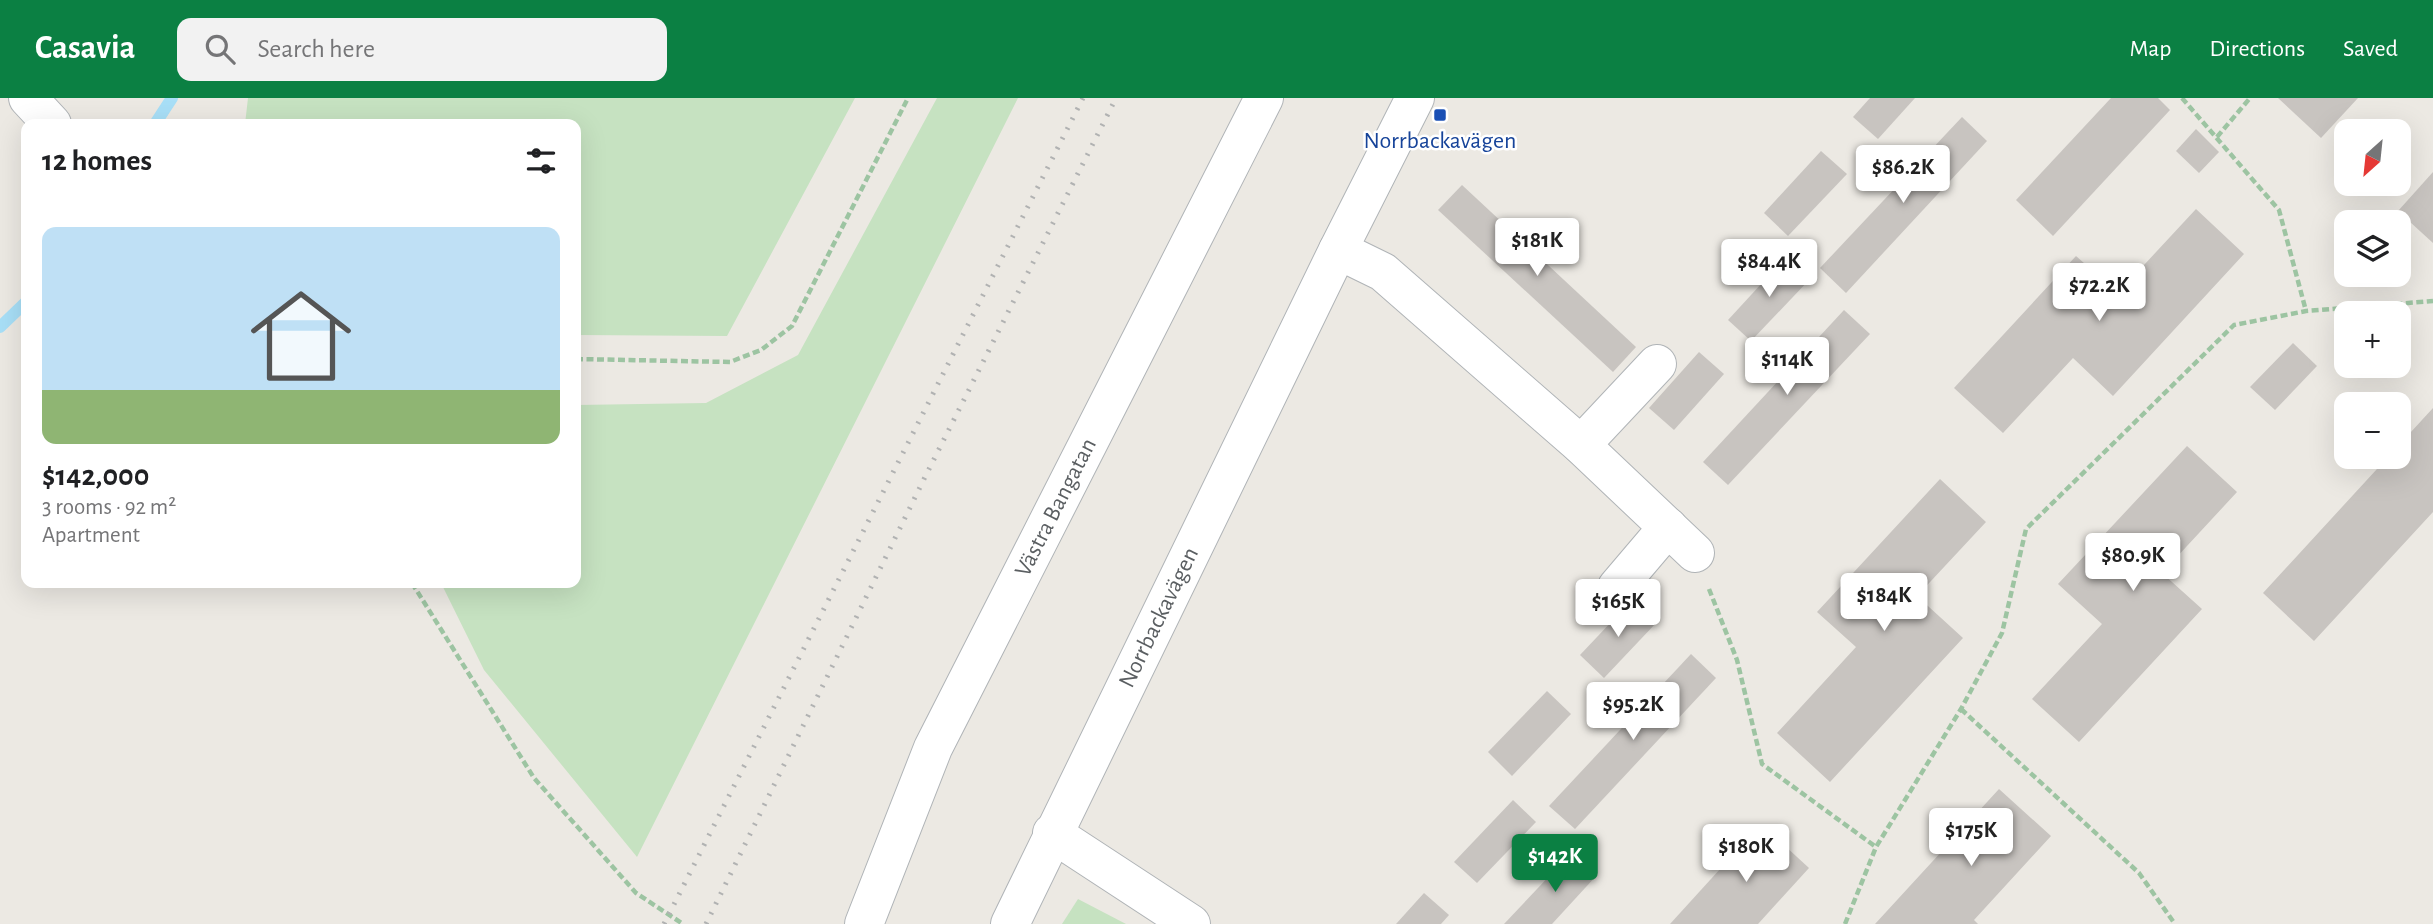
<!DOCTYPE html>
<html lang="en">
<head>
<meta charset="utf-8">
<style>
  :root { --surface:#fff; --page:#f2f2f2; --text:#202124; --muted:#757577; --accent:#0b8043 }
  body { margin:0; font-family:"Alegreya Sans",sans-serif; background:var(--page); color:var(--text); height:100vh; display:flex; flex-direction:column; font-size:26px; white-space:nowrap }
  * { box-sizing:border-box; margin:0 }
  p { font-size:23px; color:var(--muted) }
  .icon { flex:none; width:38px; height:38px; fill:none; stroke:currentColor; stroke-width:2; stroke-linecap:round; stroke-linejoin:round }
  .map { position:relative; flex:1; overflow:hidden }
  .details { position:absolute; left:21px; top:21px; width:560px; height:469px; display:flex; flex-direction:column; background:var(--surface); border-radius:14px; box-shadow:0 7px 28px #0002 }
  .details>* { flex:none }
  .needle { width:46px; rotate:207deg }
  .fabs { position:absolute; left:2334px; top:21px; display:grid; gap:14px }
  .fabs a { display:grid; place-items:center; width:77px; height:77px; border-radius:14px; background:var(--surface); box-shadow:0 7px 28px #0002; font-size:35px }
  .price { position:absolute; translate:-50% -60px; padding:0 16px; border-radius:7px; background:#fff; color:#222; font-size:23px; line-height:46px; filter:drop-shadow(0 2px 4px #0008) }
  .price::after { content:''; position:absolute; left:50%; top:42px; width:21px; height:16px; margin-left:-10px; background:inherit; clip-path:polygon(0 0,100% 0,50% 100%) }
  .price.current { background:var(--accent); color:#fff }
  ul { padding:0; list-style:none }
  li { display:grid; align-content:center; gap:14px; height:371px; padding:0 21px }
  li span { display:grid; place-items:center; height:217px; border-radius:14px; color:#555 }
  li>.icon { margin-inline-start:auto }
  span .icon { width:126px; height:126px; fill:#fffc; stroke-width:1 }
  li b { font-size:30px }
  h2 { display:flex; justify-content:space-between; align-items:center; height:84px; padding:0 21px; font-size:30px }
  header { display:flex; align-items:center; gap:42px; box-sizing:border-box; height:98px; padding:0 35px; background:var(--accent); color:#fff }
  header strong { font-size:33px }
  nav { display:flex; gap:38px; margin-inline-start:auto; font-size:24px }
  .search { width:490px; height:63px; background:var(--page); display:flex; align-items:center; gap:18px; box-sizing:border-box; padding:0 24px; border-radius:14px; color:var(--muted); font-size:26px }
  .map>svg:first-child { display:block }
  .green { fill:#c6e2c1 }
  .lines { fill:none; stroke-linecap:round; stroke-linejoin:round }
  .stream { stroke:#a8dff7; stroke-width:12 }
  .building { fill:#c8c4c0 }
  .minor-casing { stroke:#b0b4b7; stroke-width:40 }
  .tertiary-casing { stroke:#b0b4b7; stroke-width:40 }
  .path { stroke:#9dc4a2; stroke-width:4.5; stroke-dasharray:7 3.5; stroke-linecap:butt }
  .minor { stroke:#fff; stroke-width:38 }
  .tertiary { stroke:#fff; stroke-width:38 }
  .rail { stroke:#b1b2b2; stroke-width:5; stroke-dasharray:2 9; stroke-linecap:butt }
  .transit-dot { fill:#1a4fb4; stroke:#fff; stroke-width:2.5 }
  .labels { text-anchor:middle; stroke-width:5; stroke-linejoin:round; paint-order:stroke }
  .transit-label { font-size:24px; fill:#164399; stroke:#fff }
  .street-label { font-size:24px; fill:#5b5f62; stroke:#fff }
</style>
</head>
<body>
<header>
<strong>Casavia</strong>
<div class="search"><svg class="icon" aria-label="search" viewBox="0 0 24 24"><circle cx="10" cy="10" r="6"/><path d="M15 15l6 6"/></svg>Search here</div>
<nav><a>Map</a><a>Directions</a><a>Saved</a></nav>
</header>
<div class="map">
<svg width="2433" height="826" viewBox="0 0 2433 826">
  <rect width="100%" height="100%" fill="#ece9e3"/>
  <g class="green">
    <path d="M248,0H855L727,238L576,237V26H245Z"/>
    <path d="M937,0H1018L637,759L484,572L441,485H576V307L706,305L798,257Z"/>
    <path d="M1078,801L1126,826H1062Z"/>
  </g>
  <g class="lines">
    <g class="stream">
      <path d="M155,26L172,0"/>
      <path d="M0,229L26,204"/>
    </g>
  </g>
  <g class="building">
    <path d="M1870,0H1915L1878,41L1853,19Z"/>
    <path d="M2111,0H2158L2170,12L2053,138L2016,102Z"/>
    <path d="M2278,0H2358L2321,40Z"/>
    <path d="M1962,19L1987,43L1846,195L1820,170Z"/>
    <path d="M2196,31L2219,54L2199,75L2176,53Z"/>
    <path d="M1821,53L1847,76L1788,138L1764,115Z"/>
    <path d="M2433,74V145L2398,113Z"/>
    <path d="M1462,87L1636,249L1613,274L1438,112Z"/>
    <path d="M2196,111L2244,156L2113,298L2073,260L2003,335L1954,290L2076,158L2118,195Z"/>
    <path d="M1786,159L1810,181L1751,243L1728,222Z"/>
    <path d="M1844,212L1870,236L1728,387L1703,364Z"/>
    <path d="M2293,245L2317,268L2275,312L2250,289Z"/>
    <path d="M1699,254L1724,276L1674,332L1649,310Z"/>
    <path d="M2433,310V414L2314,543L2263,495L2388,359H2399V347Z"/>
    <path d="M2187,348L2237,394L2162,475L2202,511L2079,644L2032,601L2102,526L2058,486Z"/>
    <path d="M1940,381L1986,424L1917,498L1963,540L1830,684L1777,635L1856,549L1817,514Z"/>
    <path d="M1632,502L1657,524L1604,580L1580,557Z"/>
    <path d="M1691,556L1716,580L1575,731L1549,708Z"/>
    <path d="M1547,593L1571,616L1512,678L1488,654Z"/>
    <path d="M1999,691L2051,738L1974,822L1978,826H1875Z"/>
    <path d="M1513,702L1536,724L1477,785L1454,764Z"/>
    <path d="M1761,726L1809,770L1758,826H1670Z"/>
    <path d="M1572,754L1597,777L1552,826H1504Z"/>
    <path d="M1424,795L1449,817L1441,826H1396Z"/>
  </g>
  <g class="lines">
    <g class="minor-casing">
      <g id="minor">
        <path d="M28,0L52,26"/>
        <path d="M1338,152L1383,174L1581,347L1695,455"/>
        <path d="M1581,347L1657,266"/>
        <path d="M1617,489L1668,429"/>
        <path d="M1052,735L1191,826"/>
        <path d="M1010,826L1338,152L1415,0"/>
      </g>
    </g>
    <g class="tertiary-casing">
      <path id="tertiary" d="M864,826L933,650L1264,0"/>
    </g>
    <g class="path">
      <path d="M2182,0L2279,112L2306,213"/>
      <path d="M2217,39L2250,0"/>
      <path d="M576,261L730,264L761,252L792,228L908,0"/>
      <path d="M412,485L534,680L636,795L683,826"/>
      <path d="M1709,491L1737,562L1762,666L1876,749"/>
      <path d="M1961,611L2139,775L2175,826"/>
      <path d="M1845,826L1876,749L1961,611L2002,535L2026,431L2234,227L2306,213L2433,203"/>
    </g>
    <use href="#minor" class="minor"/>
    <use href="#tertiary" class="tertiary"/>
    <g class="rail">
      <path d="M664,826L1083,0"/>
      <path d="M706,826L925,379L1116,0"/>
    </g>
  </g>
  <rect class="transit-dot" x="1433" y="10" width="14" height="14" rx="3.5"/>
  <g class="labels">
    <g class="transit-label">
      <text x="1440" y="50">Norrbackavägen</text>
    </g>
    <g class="street-label">
      <text transform="translate(1055 409) rotate(-63)" y="8">Västra Bangatan</text>
      <text transform="translate(1158 519) rotate(-64)" y="8">Norrbackavägen</text>
    </g>
  </g>
</svg>
<div class="fabs">
<a><svg class="needle" viewBox="-14 -14 28 28"><path d="M0-13l5 13h-10z" fill="#e53935"/><path d="M0 13l5-13h-10z" fill="#757577"/></svg></a>
<a><svg class="icon" aria-label="layers" viewBox="0 0 24 24"><path d="M12 4l9 5-9 5-9-5zM3 14l9 5 9-5"/></svg></a>
<a>+</a>
<a>−</a>
</div>
<b class="price" style="left:1903px;top:107px">$86.2K</b>
<b class="price" style="left:1537px;top:180px">$181K</b>
<b class="price" style="left:1769px;top:201px">$84.4K</b>
<b class="price" style="left:2099px;top:225px">$72.2K</b>
<b class="price" style="left:1787px;top:299px">$114K</b>
<b class="price" style="left:2133px;top:495px">$80.9K</b>
<b class="price" style="left:1884px;top:535px">$184K</b>
<b class="price" style="left:1618px;top:541px">$165K</b>
<b class="price" style="left:1633px;top:644px">$95.2K</b>
<b class="price" style="left:1971px;top:770px">$175K</b>
<b class="price" style="left:1746px;top:786px">$180K</b>
<b class="price current" style="left:1555px;top:796px">$142K</b>
<section class="details">
<h2>12 homes<svg class="icon" aria-label="filters" viewBox="0 0 24 24"><path d="M4 7h16M4 17h16"/><circle cx="9" cy="7" r="2"/><circle cx="15" cy="17" r="2"/></svg></h2>
<ul>
<li><span style="background:linear-gradient(#bfe0f5 75%,#8fb573 0)"><svg class="icon" aria-label="home" viewBox="0 0 24 24"><path d="M3 11l9-7 9 7M6 9v11h12V9"/></svg></span><div><b>$142,000</b><p>3 rooms · 92 m²</p><p>Apartment</p></div></li>
</ul>
</section>
</div>
</body>
</html>
